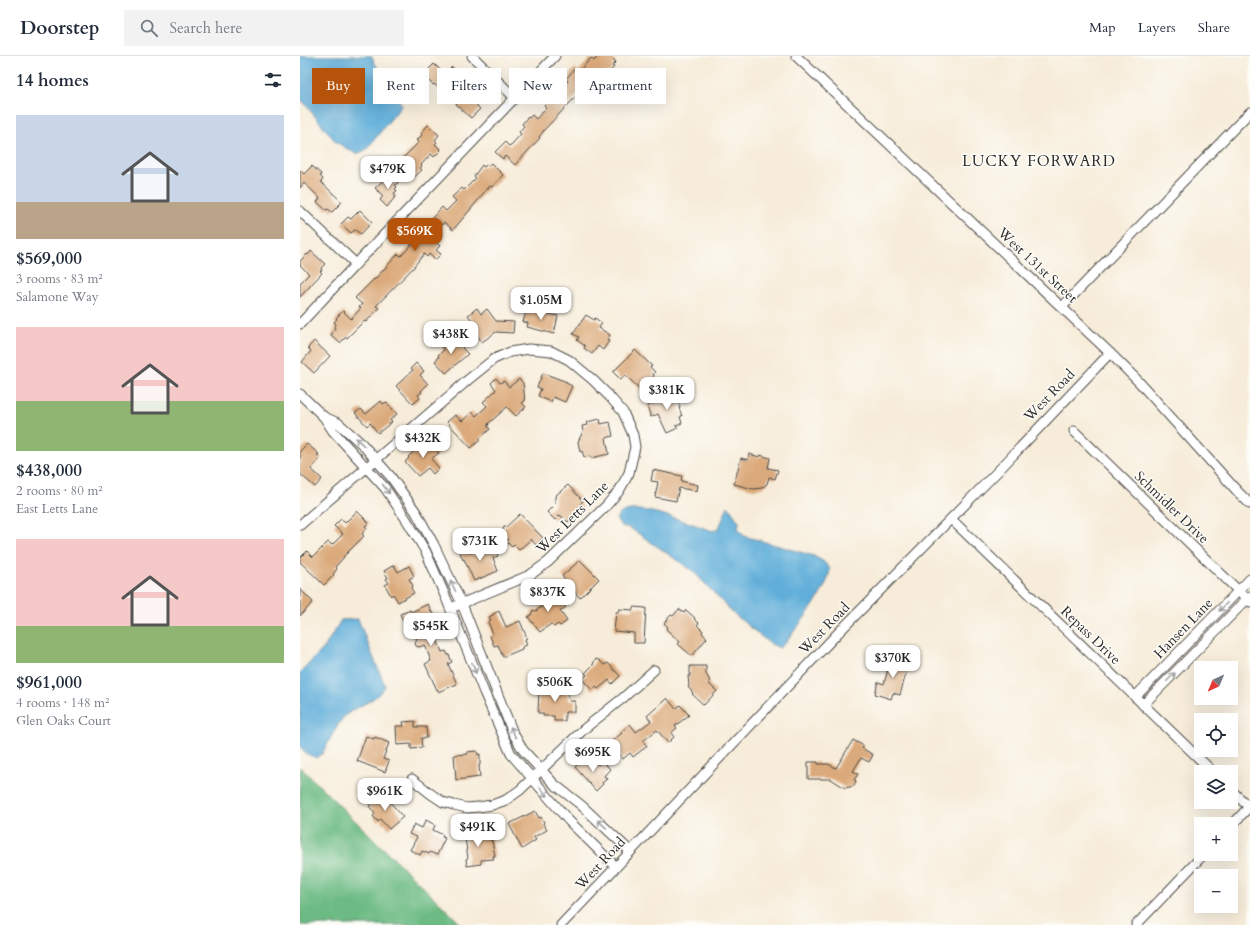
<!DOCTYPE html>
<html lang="en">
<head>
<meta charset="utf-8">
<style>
  :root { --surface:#fff; --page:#f2f2f3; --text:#1f2937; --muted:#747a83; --line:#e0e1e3; --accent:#b45309 }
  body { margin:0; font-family:Cardo,serif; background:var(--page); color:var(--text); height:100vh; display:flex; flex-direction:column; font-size:15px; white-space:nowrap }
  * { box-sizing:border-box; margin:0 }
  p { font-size:13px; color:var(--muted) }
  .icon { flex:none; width:22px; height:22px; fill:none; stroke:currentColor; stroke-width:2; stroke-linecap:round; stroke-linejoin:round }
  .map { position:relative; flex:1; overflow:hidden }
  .side { display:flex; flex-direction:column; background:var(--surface); width:300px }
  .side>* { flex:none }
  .top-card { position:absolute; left:12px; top:12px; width:380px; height:36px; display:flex; gap:8px }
  .needle { width:26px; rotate:224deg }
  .controls { position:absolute; left:894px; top:605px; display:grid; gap:8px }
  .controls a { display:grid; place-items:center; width:44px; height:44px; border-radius:0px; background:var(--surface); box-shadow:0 4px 16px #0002; font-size:20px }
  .price { position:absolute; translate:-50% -34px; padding:0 9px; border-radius:8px; background:#fff; color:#222; font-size:13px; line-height:26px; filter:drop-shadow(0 1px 2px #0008) }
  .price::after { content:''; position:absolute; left:50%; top:24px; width:12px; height:9px; margin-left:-6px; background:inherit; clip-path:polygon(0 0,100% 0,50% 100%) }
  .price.active { background:var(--accent); color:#fff }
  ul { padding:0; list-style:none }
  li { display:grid; align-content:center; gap:8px; height:212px; padding:0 16px }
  li span { display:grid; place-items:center; height:124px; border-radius:0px; color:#555 }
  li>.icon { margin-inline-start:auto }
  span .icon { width:72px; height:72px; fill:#fffc; stroke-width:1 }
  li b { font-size:17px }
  h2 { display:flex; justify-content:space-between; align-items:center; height:48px; padding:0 16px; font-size:17px }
  .chip { padding:0 14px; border-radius:0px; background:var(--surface); box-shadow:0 4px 16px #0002; font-size:14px; line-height:36px }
  .chip.active { background:var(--accent); color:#fff }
  header { display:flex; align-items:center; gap:24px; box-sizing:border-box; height:56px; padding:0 20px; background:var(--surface); border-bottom:1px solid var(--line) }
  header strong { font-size:19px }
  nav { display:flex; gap:22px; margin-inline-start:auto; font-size:14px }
  .search { width:280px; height:36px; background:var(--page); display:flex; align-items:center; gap:10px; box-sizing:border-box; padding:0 14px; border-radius:0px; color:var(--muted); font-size:15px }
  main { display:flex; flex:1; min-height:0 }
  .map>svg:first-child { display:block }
  .forest { fill:#6dbb84; stroke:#4c7358 }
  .water { fill:#60aed9; stroke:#466c82 }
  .building { fill:#dbaa7c }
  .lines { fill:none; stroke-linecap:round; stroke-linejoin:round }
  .minor-casing { stroke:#4a4845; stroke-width:11 }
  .minor { stroke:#fff; stroke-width:9 }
  .oneway { stroke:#a0a0a0 }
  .labels { text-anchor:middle; stroke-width:3; stroke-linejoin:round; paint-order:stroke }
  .street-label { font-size:14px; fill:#2b2b2b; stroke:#fdfcf7 }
  .neighbourhood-label { font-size:15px; letter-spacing:1px; fill:#2b2b2b; stroke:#fdfcf7 }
</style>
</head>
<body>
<header>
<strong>Doorstep</strong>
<div class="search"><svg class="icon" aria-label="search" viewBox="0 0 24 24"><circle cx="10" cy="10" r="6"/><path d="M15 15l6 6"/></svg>Search here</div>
<nav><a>Map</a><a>Layers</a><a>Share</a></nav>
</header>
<main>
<section class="side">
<h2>14 homes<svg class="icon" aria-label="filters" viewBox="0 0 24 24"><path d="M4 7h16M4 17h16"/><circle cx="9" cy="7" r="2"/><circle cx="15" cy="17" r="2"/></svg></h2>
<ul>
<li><span style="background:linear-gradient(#c9d6e8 70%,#b9a48a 0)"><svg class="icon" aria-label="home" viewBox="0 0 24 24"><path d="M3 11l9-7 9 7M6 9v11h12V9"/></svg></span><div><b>$569,000</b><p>3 rooms · 83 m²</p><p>Salamone Way</p></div></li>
<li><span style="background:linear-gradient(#f6c9c9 60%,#8fb573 0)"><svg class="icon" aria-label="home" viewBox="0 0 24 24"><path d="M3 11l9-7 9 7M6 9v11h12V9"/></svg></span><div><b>$438,000</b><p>2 rooms · 80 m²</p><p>East Letts Lane</p></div></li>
<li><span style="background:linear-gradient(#f6c9c9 70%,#8fb573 0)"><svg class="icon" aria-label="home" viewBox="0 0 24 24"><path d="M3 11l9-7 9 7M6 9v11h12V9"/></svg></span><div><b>$961,000</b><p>4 rooms · 148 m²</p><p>Glen Oaks Court</p></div></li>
</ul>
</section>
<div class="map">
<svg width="950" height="869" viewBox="0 0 950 869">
  <rect width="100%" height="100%" fill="#fdfcf7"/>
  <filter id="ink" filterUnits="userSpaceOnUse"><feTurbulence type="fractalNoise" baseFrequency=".025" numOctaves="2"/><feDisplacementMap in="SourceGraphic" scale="8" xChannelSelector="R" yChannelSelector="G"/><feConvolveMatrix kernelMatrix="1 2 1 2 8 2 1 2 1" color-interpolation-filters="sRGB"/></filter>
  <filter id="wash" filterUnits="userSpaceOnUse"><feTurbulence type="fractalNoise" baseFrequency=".012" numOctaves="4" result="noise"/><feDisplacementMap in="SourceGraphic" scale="16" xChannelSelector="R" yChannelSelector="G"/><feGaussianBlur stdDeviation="0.9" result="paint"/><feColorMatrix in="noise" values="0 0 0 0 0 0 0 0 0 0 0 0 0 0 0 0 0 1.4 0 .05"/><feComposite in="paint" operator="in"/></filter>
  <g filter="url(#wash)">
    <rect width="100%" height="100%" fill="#f7ecd9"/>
    <path class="forest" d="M0,711L162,869H0Z"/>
    <g class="water">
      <path d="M0,0H72L74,6L102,49L66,94L56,98L36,86L0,42Z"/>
      <path d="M428,450L439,466L438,473L444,480L514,500L524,506L530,513C527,537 500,567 485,587L480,592L469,587L433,557L393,515L330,472L321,470L316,462C318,460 320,457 323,456C340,447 394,469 413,475L419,472Z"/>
      <path d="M58,563L85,630C75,646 61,648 47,658C38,665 28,688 22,698L17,702L7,698L0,691V617L24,592L41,564Z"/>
    </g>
    <g id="blocks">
      <g class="building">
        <path d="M298,0H310L316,6L312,10L314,11L308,18L306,16L299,23L292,16L282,27L286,30L243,75V76L239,81L240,82L215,109L205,100L203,103L195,96L205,86L209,90L212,88L221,78L219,76L224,70L222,68L228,61L229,62L232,59L236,63L246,52L244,50L247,47L244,45L254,34L257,37L268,25L266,23L275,12L278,16L291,2L294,5Z"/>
        <path d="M134,8L145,18L152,11L159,18L142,35L134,28L133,29L127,23L128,22L124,18Z"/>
        <path d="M172,31L179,37L174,42L177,45L175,47L177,49V50L180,53L171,62L156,48Z"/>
        <path d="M128,69L139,79L135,84L137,86L135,88L141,94L134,101L131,98L121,109L122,110L120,112L122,114L112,123L105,117L108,114L99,106L119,86L117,84L122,79L121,77Z"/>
        <path d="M191,107L203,119L192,131L190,130L180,141V142L153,174L144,166L142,169L140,167L129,179L140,190L136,194L141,198L135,204L129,198L127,201L124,198L114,210H115L76,250L79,252L66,266L64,265L47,282L46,281L40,287L31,279L35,273L34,271L36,268L34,266L37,263L36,262L43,255L51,263L61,252L59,251L62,248L55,242L74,223V224L98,198L101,200L118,182L115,179L121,172L122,173L125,170L142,151L146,155L156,145L152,141L162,132L164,134L176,122L174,120L182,109L184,111L187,108L188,110Z"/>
        <path d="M12,110L21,118L20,120L23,123L21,126L42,146L32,156L28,153L26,154L17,146L20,142L4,127L0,132V114L4,118Z"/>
        <path d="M90,118L98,127L95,129L97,131L95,133L97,135L94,137L96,140L87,151L80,144L83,140L75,132Z"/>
        <path d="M60,154L72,166L61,178L55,174L51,177L41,168L48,161L51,163Z"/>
        <path d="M11,195L25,208L21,212L22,214L20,215L22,217L0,241V227L9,218L0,209V205L7,198L8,199Z"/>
        <path d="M177,252L181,258L187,253L196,265L214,266L213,277L196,276L182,286L168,267L172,264L168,259Z"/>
        <path d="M227,253L258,260L254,278L227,271L228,267L223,266Z"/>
        <path d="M286,259L294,264L295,262L302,267L299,272L310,279L307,284L309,285L303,294L298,290L292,298L284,292L285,290L277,284L279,281L273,278Z"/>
        <path d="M159,281L166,288L162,292L168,298L146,317L135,305L139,301L138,299L144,294L141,290L147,286L150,289Z"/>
        <path d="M14,285L30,300L14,317L2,306L11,295L8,292Z"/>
        <path d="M335,294L352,310L350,311L355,316L353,318L354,320L341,334L325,319L321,324L313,316Z"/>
        <path d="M116,307L124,315L120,319L128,328L121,335L122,336L118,339L120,342L113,348L96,330L113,314L111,312Z"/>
        <path d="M243,317L267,326L266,327L272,330L265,346L253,341L251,346L238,340L241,333L237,331Z"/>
        <path d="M196,322L200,327L204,325L209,331L219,323L223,327L225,345L222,347L226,351L216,360L207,351L188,368L189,369L187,370L190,373L179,383L180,384L171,392L147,366L155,359L162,365L172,356L176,360L187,350L183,346L196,334L191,327Z"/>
        <path d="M368,334L370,340L375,338L380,351L379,352L382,360L380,361L382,367L376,370L378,372L367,377L358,358L351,361L347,350L359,345L357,339Z"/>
        <path d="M81,345L83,348L86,346L97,358L90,364L92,366L78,377L70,367L67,370L55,357L61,353L66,358Z"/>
        <path d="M300,363L301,368L310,366L313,380L306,382L309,398L291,402L290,400L284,401L282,395L280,396L278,386L283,375L282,370L288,369L287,366Z"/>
        <path d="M128,385L139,397L131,403L139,412L133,418L128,412L118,420L105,406L109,402L108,401L115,394L116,395Z"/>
        <path d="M7,388L19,398L17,399L21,402L11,413L22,423L15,431L0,418V395Z"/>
        <path d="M449,398L460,401V399L470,402L468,412L478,414L475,423L469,421L467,428L462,432L453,433L434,428L441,402L448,404Z"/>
        <path d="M353,414L382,420L381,425L398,429L397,435L379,432L376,445L355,441L358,426L351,425Z"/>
        <path d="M268,429L283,445L280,448L283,451L268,466L260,459L255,464L247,456L255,448V440Z"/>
        <path d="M57,455L69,467L65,470L67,472L62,478L64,480L43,501H44L35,511L37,513L33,518L34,519L24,529L0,506V502L7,495L13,501L28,486L32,489L43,478L34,470L41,463L45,467Z"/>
        <path d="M220,458L243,482L236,489L231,483L219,494L214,489L212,491L206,485L208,484L201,477L204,471H206Z"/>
        <path d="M194,490L198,500L193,502L198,515L174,525L164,503L163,504L159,494L167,491L169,497L176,495L177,497Z"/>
        <path d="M280,504L299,523L280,542L271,532L272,531L262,520Z"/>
        <path d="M94,509L98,516L109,510L114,520L109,523L113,530L111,532L114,537L98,546L93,538L91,540L85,529L89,527L86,523L88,522L84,515Z"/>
        <path d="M0,533L13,546L0,560Z"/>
        <path d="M246,534L255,546L260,542L266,551L260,555L267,565L260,570L258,568L254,571L251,568L240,576L228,561L231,559L233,554L236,555L245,548L239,540Z"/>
        <path d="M128,548L133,559L129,560L137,578L135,579L142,596L146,595L148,599H149L152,606L148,608L157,628L138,636L125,608L131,605L125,589L119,591L116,590L115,587L117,582L112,580L117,567L106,572L100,558L110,554L111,556Z"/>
        <path d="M333,551L346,552L344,587H334V577L314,575L316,556H318L319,553L333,554Z"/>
        <path d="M379,553L384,557L386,554L395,562L394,563L399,567L397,569L403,575L402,577L407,582L392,600L378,588L380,586L366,573L368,571L364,567L371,559L373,560Z"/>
        <path d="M199,555L206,571L220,565L227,582L225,583L227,589L222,591V593L203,601L198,589L194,590L190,580L193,578L188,566L191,564L189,561L193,559V558Z"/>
        <path d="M591,602L609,607L600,639L593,637L591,643L575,638L578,626L584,628Z"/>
        <path d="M296,603L299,604L304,609L308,607L320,620L312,628L309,624L298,633L296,631L292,634L282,623L287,619L285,617L293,609L294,606Z"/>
        <path d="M390,610H406V618L409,623L410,629L417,635L404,649L392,638L393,637L388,631L389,630L388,620H390Z"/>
        <path d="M239,632H257L264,635L267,638L270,645H275V656H265V665H254V660H243V657H238Z"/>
        <path d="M367,642L376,653L380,649L389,659L375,670L377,672L371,677L374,681L368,687L357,674L343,685L347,690L333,701L330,697L323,703L313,689L315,688L312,685L322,677L321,676L330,668L336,676L351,665L347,660Z"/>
        <path d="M115,665V671H126L127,682H121L122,692L111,693V688L97,689L96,670H104L103,666Z"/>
        <path d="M66,680L74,683L75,681L89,687L83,703L89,705L85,716L57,705Z"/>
        <path d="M553,684L564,690L562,692L573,699L569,706L561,702L553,715L558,718L554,724L556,725L554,730L545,732L531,723H508V706H518V708H528L536,712Z"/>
        <path d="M177,695L178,699L180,698V709H179L180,721L156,724L154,699L168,698L167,696Z"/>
        <path d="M291,702L298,709L302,705L310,713L304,720L307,723L302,727L303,728L296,735L275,711L282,704L284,706L286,704L288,705Z"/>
        <path d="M83,738L103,761L89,773L80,763L78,766L73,760L75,758L69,750Z"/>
        <path d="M235,755L239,762L241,761L244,766L243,768L247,774L234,781L236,784L222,793L209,768Z"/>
        <path d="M126,764L135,769L133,774L143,779L142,781L145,782L137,799L130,796L129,798L122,795L120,799L110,794L117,781L109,778L114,768L122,772Z"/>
        <path d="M176,774L177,781L190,779L191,785H192L195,800H193L194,803L181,804V808L167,810L166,803L168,802L164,775Z"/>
      </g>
    </g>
  </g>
  <g filter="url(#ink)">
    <use href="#blocks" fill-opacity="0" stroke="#4a4845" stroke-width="1"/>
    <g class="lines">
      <g class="minor-casing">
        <g id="minor">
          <path d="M172,0L215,42"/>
          <path d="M496,0L810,297L839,326L938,436L950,448"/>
          <path d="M0,155L56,208"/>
          <path d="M762,251L950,56"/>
          <path d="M0,268L56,208L255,0"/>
          <path d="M0,338L24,361L33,375L85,432L106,463L126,496L146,542L184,636L211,698L269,765L316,811"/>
          <path d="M24,361L38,367L62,388L91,421L116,456L134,489L162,548L213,677L223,694L254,728L281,749L330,795"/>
          <path d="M774,375L950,546"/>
          <path d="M651,463L913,716"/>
          <path d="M0,469L169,323L194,303L210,296L229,293L251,295L269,304L293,324L309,340L323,356L333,379L335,391L329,417L319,435L306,450L248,506L230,519L151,552"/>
          <path d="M835,641L950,523"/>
          <path d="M843,649L950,540"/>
          <path d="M112,723L131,738L143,746L154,749L167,752L178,751L192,749L206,744L220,734L284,673L323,642L354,614"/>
          <path d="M931,734L950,752"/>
          <path d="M931,770L949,751"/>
          <path d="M261,869L538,577L697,416L810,297"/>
          <path d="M836,869L904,798"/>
        </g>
      </g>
      <use href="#minor" class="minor"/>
    </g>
    <defs><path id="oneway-shaft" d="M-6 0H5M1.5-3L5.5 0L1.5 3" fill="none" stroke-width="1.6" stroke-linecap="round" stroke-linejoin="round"/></defs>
    <g class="oneway">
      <use href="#oneway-shaft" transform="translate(60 386) rotate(-137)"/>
      <use href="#oneway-shaft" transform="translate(86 433) rotate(53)"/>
      <use href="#oneway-shaft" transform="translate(153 530) rotate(-116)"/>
      <use href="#oneway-shaft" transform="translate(923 551) rotate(134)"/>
      <use href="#oneway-shaft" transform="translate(174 612) rotate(69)"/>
      <use href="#oneway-shaft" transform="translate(871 621) rotate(-45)"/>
      <use href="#oneway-shaft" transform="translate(213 676) rotate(-115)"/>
      <use href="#oneway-shaft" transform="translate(244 736) rotate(49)"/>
      <use href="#oneway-shaft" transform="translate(302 768) rotate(-137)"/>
    </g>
  </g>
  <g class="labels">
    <g class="street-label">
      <text transform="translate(738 209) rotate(43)" y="5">West 131st Street</text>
      <text transform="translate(749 339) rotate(-46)" y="5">West Road</text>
      <text transform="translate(872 451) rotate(44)" y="5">Schmidler Drive</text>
      <text transform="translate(272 461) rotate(-45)" y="5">West Letts Lane</text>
      <text transform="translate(524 572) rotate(-46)" y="5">West Road</text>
      <text transform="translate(883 572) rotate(-46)" y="5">Hansen Lane</text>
      <text transform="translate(791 579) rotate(44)" y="5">Repass Drive</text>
      <text transform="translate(300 807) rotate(-47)" y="5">West Road</text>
    </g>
    <g class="neighbourhood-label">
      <text x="739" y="110">LUCKY FORWARD</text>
    </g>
  </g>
</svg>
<div class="controls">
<a><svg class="needle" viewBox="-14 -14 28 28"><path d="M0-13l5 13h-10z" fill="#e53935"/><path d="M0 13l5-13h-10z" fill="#747a83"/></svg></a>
<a><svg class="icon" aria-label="locate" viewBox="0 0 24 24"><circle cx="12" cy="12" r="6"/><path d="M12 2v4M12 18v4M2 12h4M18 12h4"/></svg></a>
<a><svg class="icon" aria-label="layers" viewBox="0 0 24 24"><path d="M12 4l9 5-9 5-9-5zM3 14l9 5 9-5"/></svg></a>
<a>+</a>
<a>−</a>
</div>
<b class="price" style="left:88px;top:134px">$479K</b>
<b class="price active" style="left:115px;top:196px">$569K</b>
<b class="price" style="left:241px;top:265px">$1.05M</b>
<b class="price" style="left:151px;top:299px">$438K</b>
<b class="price" style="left:367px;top:355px">$381K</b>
<b class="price" style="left:123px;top:403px">$432K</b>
<b class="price" style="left:180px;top:506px">$731K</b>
<b class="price" style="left:248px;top:557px">$837K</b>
<b class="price" style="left:131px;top:591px">$545K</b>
<b class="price" style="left:593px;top:623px">$370K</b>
<b class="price" style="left:255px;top:647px">$506K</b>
<b class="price" style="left:293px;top:717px">$695K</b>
<b class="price" style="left:85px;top:756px">$961K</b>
<b class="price" style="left:178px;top:792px">$491K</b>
<div class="top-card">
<a class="chip active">Buy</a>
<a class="chip">Rent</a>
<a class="chip">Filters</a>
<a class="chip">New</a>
<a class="chip">Apartment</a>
</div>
</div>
</main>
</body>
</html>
